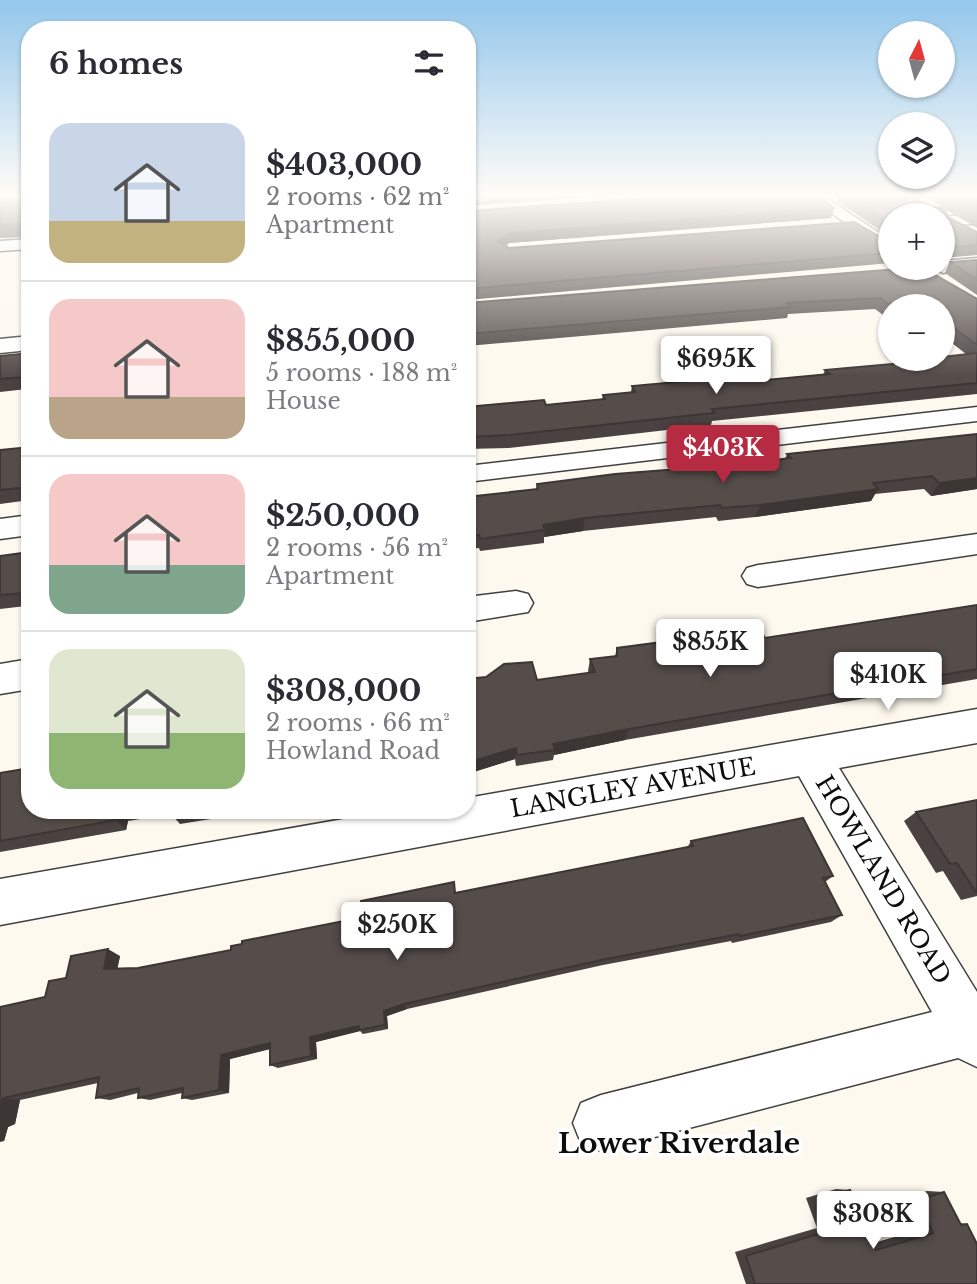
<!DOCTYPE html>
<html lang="en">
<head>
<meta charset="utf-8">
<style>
  :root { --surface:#fff; --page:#f7f7f7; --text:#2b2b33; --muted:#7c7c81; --line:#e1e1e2; --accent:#b72b42 }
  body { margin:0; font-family:"Libre Baskerville",serif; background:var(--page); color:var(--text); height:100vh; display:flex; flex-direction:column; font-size:26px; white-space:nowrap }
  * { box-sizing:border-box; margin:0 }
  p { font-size:23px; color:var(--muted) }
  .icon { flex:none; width:38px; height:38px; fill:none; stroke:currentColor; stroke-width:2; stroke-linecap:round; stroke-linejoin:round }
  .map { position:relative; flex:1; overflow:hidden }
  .sheet { position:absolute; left:21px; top:21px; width:455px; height:798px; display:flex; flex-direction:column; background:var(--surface); border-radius:28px; box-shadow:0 2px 5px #0004 }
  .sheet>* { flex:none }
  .needle { width:46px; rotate:6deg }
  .buttons { position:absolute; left:878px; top:21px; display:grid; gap:14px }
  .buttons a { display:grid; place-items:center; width:77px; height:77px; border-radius:50%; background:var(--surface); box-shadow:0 2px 5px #0004; font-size:35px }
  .price { position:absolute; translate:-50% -60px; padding:0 16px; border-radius:7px; background:#fff; color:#222; font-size:23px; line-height:46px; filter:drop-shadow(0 2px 4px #0008) }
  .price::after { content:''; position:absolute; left:50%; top:42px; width:21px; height:16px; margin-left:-10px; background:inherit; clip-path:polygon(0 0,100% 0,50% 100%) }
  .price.selected { background:var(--accent); color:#fff }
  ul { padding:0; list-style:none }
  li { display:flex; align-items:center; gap:21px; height:175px; padding:0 28px }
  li+li { border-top:2px solid var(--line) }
  li span { display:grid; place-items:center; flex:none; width:196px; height:140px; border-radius:21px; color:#555 }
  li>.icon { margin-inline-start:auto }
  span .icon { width:84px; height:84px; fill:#fffc; stroke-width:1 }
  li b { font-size:30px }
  h2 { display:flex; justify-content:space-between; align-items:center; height:84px; padding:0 28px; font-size:30px }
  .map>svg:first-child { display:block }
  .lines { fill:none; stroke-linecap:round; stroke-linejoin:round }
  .minor-casing { stroke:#404040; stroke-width:3 }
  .minor { fill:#fff; fill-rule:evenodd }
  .wall { fill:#494240 }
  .shaded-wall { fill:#3c3634 }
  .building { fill:#554d4a; stroke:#3c3634; stroke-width:2 }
  .labels { text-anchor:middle; stroke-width:7; stroke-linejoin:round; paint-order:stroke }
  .near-street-label { font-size:24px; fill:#0d0d0d; stroke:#fff }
  .near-neighbourhood-label { font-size:28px; font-weight:bold; fill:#0d0d0d; stroke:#fff }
</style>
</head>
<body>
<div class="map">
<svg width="977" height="1284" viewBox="0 0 977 1284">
  <rect width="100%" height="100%" fill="#fef9ee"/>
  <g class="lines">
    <g class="minor-casing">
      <g id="minor">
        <path d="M806,196H824L891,241V254Z"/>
        <path d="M977,214V224L943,225V217Z"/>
        <path d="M30,239V249L0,251V241Z"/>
        <path d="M977,258V268L943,273L934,268H943V261Z"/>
        <path d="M30,336V350L0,353V339Z"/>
        <path d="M977,407V421L467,482V466Z"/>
        <path d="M30,515V535L0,539V519Z"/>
        <path d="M977,534V554L758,587L747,584L742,576L747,568L758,565Z"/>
        <path d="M516,591L528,594L533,603L528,612L467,622V597Z"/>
        <path d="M30,659V689L0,694V664Z"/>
        <path d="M977,709V743L839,768L977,992V1067L958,1058L601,1151L581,1143L573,1123L581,1103L601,1095L932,1012L799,776L0,925V879L395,810H467V798Z"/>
      </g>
    </g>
    <use href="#minor" class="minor"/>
  </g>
  <g class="wall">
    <path d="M0,196H30V237L0,238V203H4L0,202Z"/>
    <path d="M839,196H914L930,207L943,208L925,196H977V228L945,209L947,217L977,232V257V255L944,258L943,260V215H891V238L837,201Z"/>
    <path d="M834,208L831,218L509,243L506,246L509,248L891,243V263L467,300V211Z"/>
    <path d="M977,260V295L945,273L950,262Z"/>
    <path d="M911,268L977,299V394L712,421L711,425L509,448L467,449V407L546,405L602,400L603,395L631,392L632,386L696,380L697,378L766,380L823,375L825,370L932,361L933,359H943L966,354L943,336V306H891V314L883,315L875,309L788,314L787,318L467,346V303Z"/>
    <path d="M30,353V393L27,389L0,392V356Z"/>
    <path d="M977,434V489L931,496L924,489L875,494L871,501L755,517L718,521L716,517L583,531L544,537V543L480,551L479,548L467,549V497L536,489L537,484L743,464L785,459L787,454Z"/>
    <path d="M30,447V500L0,504V450Z"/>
    <path d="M30,552V610L26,606L0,609V556Z"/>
    <path d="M977,605V679L625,740L554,755L553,760L516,766L515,759L467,774L537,680L589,673L588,671L590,659L615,656L617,648L765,638Z"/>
    <path d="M0,773L30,810H266L180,824L171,814L128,821L126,830L0,852Z"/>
    <path d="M977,800V896L961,900L943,871L936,873L904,821L916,812Z"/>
    <path d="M691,841L833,876L825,882L842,915L831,922L732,943L731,941L603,965L407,1009L387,1016L388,1029L363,1034L360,1031L316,1042L317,1059L278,1068L270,1065V1049L230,1059L229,1093L192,1100L182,1098V1093L150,1100L138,1098V1093L110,1100L96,1098L98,1083L20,1100L15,1124L8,1127L4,1141L0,1007L45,997L66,978L120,956L117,969L138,968L231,950L242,944L349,920L455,893L687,848Z"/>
    <path d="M836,1189L850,1190L873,1243L916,1231L902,1199L927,1191L944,1192L960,1223L967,1224L977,1284H746L735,1252L817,1228L806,1198Z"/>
  </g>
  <g class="shaded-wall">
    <path d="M603,196L467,206V197Z"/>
    <path d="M834,208L831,218L509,243L498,252V241L509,233Z"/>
    <path d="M30,381V393L23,382Z"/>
    <path d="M977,478V489L931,496L939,483Z"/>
    <path d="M878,489L871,501L755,517L760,505Z"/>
    <path d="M585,518L583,531L544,537L545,530L543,525Z"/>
    <path d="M629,729L625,740L554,755L555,750L553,744Z"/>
    <path d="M516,748L515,759L467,774V763Z"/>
    <path d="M118,811L128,821L126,830L116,820Z"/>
    <path d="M108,949L120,956L116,975L104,969Z"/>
    <path d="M404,1004L407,1009L387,1016L388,1029L385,1025L384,1011Z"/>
    <path d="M359,1026V1030L360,1031L316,1042L317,1059L311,1056L310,1037Z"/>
    <path d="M270,1043L278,1047L230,1059L229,1093L219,1090L221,1055Z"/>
    <path d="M3,1098L20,1100L15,1124L8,1127L4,1141L0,1142V1110Z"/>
  </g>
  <g class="building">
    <path d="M11,196H30V223L0,225V203L8,202L12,198Z"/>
    <path d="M680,196H818L834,208L509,233L498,241L509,248L854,222L891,243V253L467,289V211Z"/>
    <path d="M847,196H914L930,207L945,208L947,217L977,232V245L948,248L946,255H943V215H891V225Z"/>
    <path d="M945,196H977V215Z"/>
    <path d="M977,260V280L950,262Z"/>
    <path d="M911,268H923L977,299V345L943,320V306H924L917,301L888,304L880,298L787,303L791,307L467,334V303Z"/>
    <path d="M30,353V381L23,382L26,377L0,379V356Z"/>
    <path d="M977,353V383L712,409L714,413L510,435L467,437V407L544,400L546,405L605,399L603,395L635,392L632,386L699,380L697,378L760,373L766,380L830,374L825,370L937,360L935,359H943V357Z"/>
    <path d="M977,434V478L939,483L932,476L873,483L878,489L760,505L722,508L720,505L585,518L543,525L545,530L480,539L479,535L467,537V497L538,489L537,484L615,474L743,464L791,458L787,454Z"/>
    <path d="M30,447V487L0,490V450Z"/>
    <path d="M30,552V599L21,600L24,593L0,595V556Z"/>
    <path d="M977,605V669L629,729L553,744L555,750L517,755L516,748L467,763V679L486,677L504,664L532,662L537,680L595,672L590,659L617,656V648L760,629L765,638Z"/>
    <path d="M30,768V810H122L118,811L116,820L0,841V773Z"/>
    <path d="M977,800V892H976L957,863L950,864L916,812Z"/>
    <path d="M171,810H198L171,815Z"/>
    <path d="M803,818L833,876L823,878L842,915L740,936L739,934L606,959L404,1004L384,1011L385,1025L359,1030V1026L310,1037L311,1056L270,1065V1043L221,1055L219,1090L182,1098L183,1088L138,1098L139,1088L96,1098L99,1077L3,1098L0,1110V1007L45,997L49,981L66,978L71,956L108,949L104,969L138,968L231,950V946L242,944V941L349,920V915L362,912L361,901L454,882L455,893L693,846L691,841Z"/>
    <path d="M850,1190L876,1250L933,1233L918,1200L944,1192L961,1225L967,1224L977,1244V1284H755L746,1256L831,1230L818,1199Z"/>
  </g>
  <linearGradient id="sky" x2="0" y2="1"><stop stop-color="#93c7ec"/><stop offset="0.52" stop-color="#fffcf7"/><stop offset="1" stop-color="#fffcf7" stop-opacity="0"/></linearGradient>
  <rect width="977" height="376" fill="url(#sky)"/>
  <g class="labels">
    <g class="near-street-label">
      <text transform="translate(633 788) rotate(-10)" y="8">LANGLEY AVENUE</text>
      <text transform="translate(883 880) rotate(59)" y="8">HOWLAND ROAD</text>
    </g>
    <g class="near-neighbourhood-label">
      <text x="679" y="1153">Lower Riverdale</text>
    </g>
  </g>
</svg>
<div class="buttons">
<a><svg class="needle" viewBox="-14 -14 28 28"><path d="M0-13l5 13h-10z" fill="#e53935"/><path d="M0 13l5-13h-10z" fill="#7c7c81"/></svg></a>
<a><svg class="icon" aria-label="layers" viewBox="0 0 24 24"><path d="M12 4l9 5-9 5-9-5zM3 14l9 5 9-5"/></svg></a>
<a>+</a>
<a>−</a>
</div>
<b class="price" style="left:716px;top:396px">$695K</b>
<b class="price selected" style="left:723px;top:485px">$403K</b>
<b class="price" style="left:710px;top:679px">$855K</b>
<b class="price" style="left:888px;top:712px">$410K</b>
<b class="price" style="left:397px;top:962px">$250K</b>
<b class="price" style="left:873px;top:1251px">$308K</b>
<section class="sheet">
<h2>6 homes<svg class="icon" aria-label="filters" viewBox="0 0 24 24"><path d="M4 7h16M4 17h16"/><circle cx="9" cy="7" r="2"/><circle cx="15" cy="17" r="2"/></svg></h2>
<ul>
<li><span style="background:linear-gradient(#c9d6e8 70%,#c2b280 0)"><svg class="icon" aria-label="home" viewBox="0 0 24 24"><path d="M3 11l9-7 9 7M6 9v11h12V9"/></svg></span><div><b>$403,000</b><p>2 rooms · 62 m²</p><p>Apartment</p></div></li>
<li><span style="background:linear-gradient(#f6c9c9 70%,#b9a48a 0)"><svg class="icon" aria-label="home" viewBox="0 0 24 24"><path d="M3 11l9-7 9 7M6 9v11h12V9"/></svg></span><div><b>$855,000</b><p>5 rooms · 188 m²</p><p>House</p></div></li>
<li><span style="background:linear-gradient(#f6c9c9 65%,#7fa58c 0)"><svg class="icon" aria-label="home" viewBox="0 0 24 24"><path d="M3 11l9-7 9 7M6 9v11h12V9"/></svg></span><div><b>$250,000</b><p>2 rooms · 56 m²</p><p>Apartment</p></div></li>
<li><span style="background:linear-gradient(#dfe7d0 60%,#8fb573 0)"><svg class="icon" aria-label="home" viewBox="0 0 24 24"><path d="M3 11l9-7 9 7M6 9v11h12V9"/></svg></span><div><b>$308,000</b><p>2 rooms · 66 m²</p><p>Howland Road</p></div></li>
</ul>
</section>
</div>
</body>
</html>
